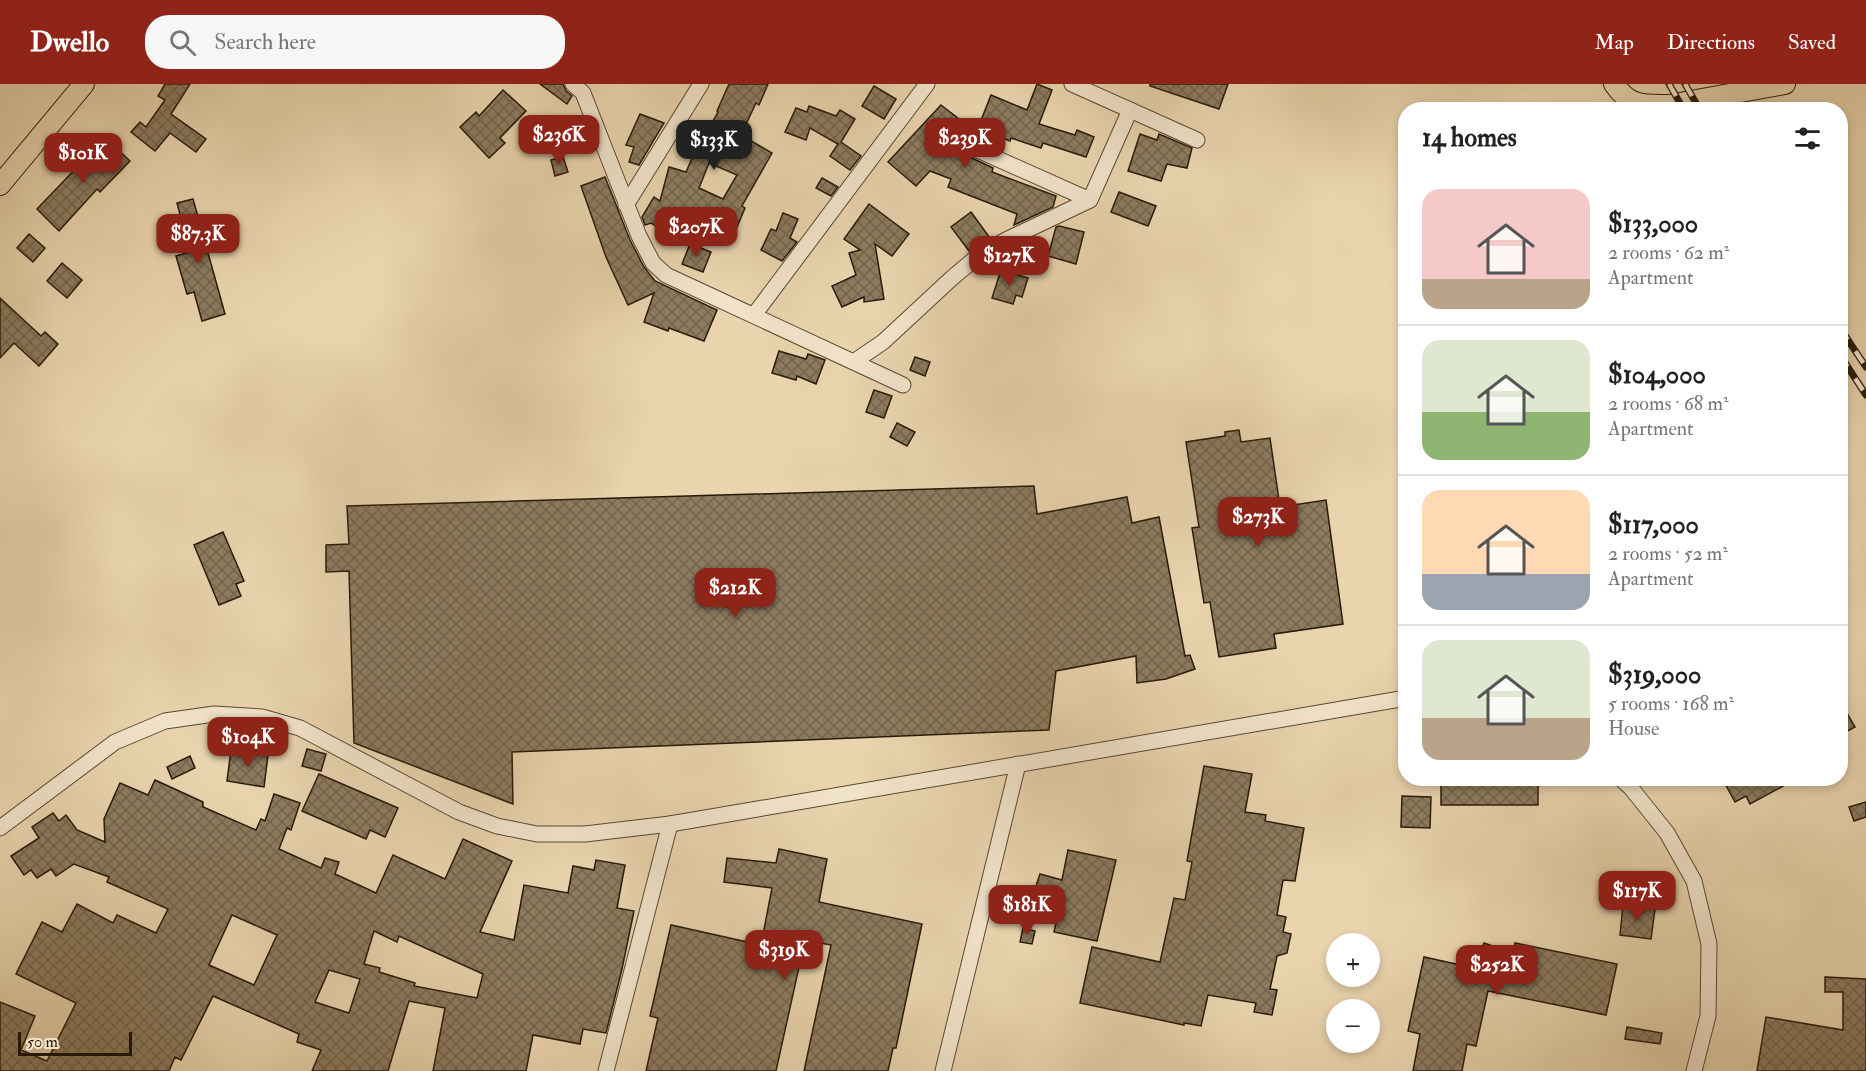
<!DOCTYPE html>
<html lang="en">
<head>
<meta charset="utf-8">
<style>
  :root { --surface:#fff; --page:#f6f6f6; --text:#222; --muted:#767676; --line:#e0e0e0; --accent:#8f2418 }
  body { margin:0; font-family:"IM FELL Double Pica",serif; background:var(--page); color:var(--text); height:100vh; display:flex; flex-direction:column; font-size:22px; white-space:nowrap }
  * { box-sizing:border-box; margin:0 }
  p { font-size:20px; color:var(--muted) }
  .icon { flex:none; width:33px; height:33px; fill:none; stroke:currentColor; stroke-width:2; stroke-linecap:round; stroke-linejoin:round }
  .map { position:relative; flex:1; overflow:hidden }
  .drawer { position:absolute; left:1398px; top:18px; width:450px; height:684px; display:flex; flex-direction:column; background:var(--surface); border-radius:24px; box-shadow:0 3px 9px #0003 }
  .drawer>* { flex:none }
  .buttons { position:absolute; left:1326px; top:849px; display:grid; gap:12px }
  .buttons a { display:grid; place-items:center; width:54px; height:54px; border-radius:50%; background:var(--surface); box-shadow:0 3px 9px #0003; font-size:30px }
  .scale { position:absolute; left:18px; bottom:15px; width:114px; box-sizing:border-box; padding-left:6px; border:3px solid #281a09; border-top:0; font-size:16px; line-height:21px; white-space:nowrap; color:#281a09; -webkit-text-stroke:4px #f1e3ca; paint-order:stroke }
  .price { position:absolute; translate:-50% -51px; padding:0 14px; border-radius:12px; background:var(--accent); color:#fff; font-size:20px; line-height:39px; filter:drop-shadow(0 2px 3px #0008) }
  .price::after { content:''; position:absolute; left:50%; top:36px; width:18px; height:14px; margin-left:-9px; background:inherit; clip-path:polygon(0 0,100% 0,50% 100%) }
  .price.on { background:#222; color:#fff }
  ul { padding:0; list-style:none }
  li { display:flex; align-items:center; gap:18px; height:150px; padding:0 24px }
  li+li { border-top:2px solid var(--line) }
  li span { display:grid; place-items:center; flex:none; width:168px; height:120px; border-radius:18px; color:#555 }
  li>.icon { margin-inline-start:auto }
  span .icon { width:72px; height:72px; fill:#fffc; stroke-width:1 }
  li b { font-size:26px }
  h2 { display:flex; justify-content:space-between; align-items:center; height:72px; padding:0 24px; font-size:26px }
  header { display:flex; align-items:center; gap:36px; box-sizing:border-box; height:84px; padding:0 30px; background:var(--accent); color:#fff }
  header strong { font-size:28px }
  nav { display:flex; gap:33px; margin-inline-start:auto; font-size:21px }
  .search { width:420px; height:54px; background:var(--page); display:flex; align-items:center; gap:15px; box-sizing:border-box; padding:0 21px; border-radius:24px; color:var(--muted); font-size:22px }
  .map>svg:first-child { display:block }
  .building { fill:url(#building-cross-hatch); stroke:#281a09; stroke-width:1.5; fill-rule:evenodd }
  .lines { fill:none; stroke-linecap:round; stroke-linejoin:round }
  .minor-casing { stroke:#584832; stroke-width:17 }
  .major-casing { stroke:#281a09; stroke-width:22 }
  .minor { stroke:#f1e3ca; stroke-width:15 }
  .major { stroke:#e9d4ae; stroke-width:20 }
  .rail-casing { stroke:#281a09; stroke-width:7 }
  .rail { stroke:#f1e3ca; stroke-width:4.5; stroke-dasharray:14; stroke-linecap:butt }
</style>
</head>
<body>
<header>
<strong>Dwello</strong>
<div class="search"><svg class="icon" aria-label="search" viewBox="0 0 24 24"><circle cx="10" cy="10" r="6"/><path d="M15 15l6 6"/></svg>Search here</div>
<nav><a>Map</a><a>Directions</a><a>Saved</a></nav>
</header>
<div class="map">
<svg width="1866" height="987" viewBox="0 0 1866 987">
  <defs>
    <pattern id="building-cross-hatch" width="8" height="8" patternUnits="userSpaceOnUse" patternTransform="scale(1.5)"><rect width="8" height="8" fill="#8c7b5f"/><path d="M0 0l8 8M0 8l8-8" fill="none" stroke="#72644d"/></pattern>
  </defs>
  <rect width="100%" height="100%" fill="#e9d4ae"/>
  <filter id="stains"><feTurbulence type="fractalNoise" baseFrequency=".00333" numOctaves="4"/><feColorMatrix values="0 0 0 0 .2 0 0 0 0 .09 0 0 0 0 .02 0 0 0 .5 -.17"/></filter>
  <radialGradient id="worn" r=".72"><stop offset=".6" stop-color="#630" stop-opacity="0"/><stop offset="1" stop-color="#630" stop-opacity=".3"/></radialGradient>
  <g class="building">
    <path d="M165,0H190L171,30L206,55L196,68L170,49L155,67L131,48L140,38L146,43L165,16L158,12Z"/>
    <path d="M540,0H563L566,7L572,12L567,20Z"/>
    <path d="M729,0H768L759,21L756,19L741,51L772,69L742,122L745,124L737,143L704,129L686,160L651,139L645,141L642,133L654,113L660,117L669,83L686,88L700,56L702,57L718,28L717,27ZM709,79L737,91L723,115L699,104Z"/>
    <path d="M1037,0L1052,6L1039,40L1075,51L1077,46L1094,53L1086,73L1043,59L1041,64L1011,54L1010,57L978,44L991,11L1027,26Z"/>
    <path d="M1150,0H1228L1219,25L1150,2Z"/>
    <path d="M874,2L896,15L884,35L862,22Z"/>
    <path d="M503,6L526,27L500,54L505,59L489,74L460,43L476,28L479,32Z"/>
    <path d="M941,21L964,39L946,62L993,84L992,88L1056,112L1053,123L1014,141L1017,130L948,103L951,95L930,87L916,102L888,78Z"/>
    <path d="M809,22L836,32L840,26L855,35L841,58L861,72L850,86L830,72L838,60L810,44L806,56L785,48L796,24L807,28Z"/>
    <path d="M640,30L664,39L639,81L629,78L634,63L626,61Z"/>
    <path d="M1140,50L1157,56L1159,50L1192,64L1187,84L1167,80L1161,97L1128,87Z"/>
    <path d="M105,54L130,77L100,108L97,105L59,147L37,125Z"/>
    <path d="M563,73L568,88L555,92L551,76Z"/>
    <path d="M605,93L630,156L644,183L655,197L717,226L704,257L669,244L668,247L644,238L654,209L628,221L606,173L581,102Z"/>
    <path d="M822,94L838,103L831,112L816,104Z"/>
    <path d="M1119,108L1156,122L1148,142L1111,128Z"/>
    <path d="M193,115L225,230L202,237L194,208L187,210L176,172L190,168L177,119Z"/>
    <path d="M869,120L909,150L892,172L875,160L884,215L864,218V213L842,223L832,202L856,191L849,169L860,166L844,155Z"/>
    <path d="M971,128L990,154L969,167L951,143Z"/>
    <path d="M783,129L798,135L790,154L797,158L782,177L761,166L771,145L776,147Z"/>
    <path d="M1059,142L1084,148L1076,180L1048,172L1056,143Z"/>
    <path d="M29,150L45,164L33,178L17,164Z"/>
    <path d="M690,160L711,168L703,188L682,180Z"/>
    <path d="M62,179L82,196L67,214L47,197Z"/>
    <path d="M1001,186L1028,194L1022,213L1016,211L1013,220L992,214Z"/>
    <path d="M0,214L41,252L45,248L58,260L39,282L14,259L0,274Z"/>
    <path d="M779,267L806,275L808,270L825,276L816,300L797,292L796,296L772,289Z"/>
    <path d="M915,273L930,278L925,292L910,286Z"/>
    <path d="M874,306L892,312L884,334L866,328Z"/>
    <path d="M897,339L915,348L907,362L890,353Z"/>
    <path d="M1239,346L1241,358L1270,354L1280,423L1326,416L1343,540L1274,550L1276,564L1219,573L1210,518L1204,519L1192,444L1199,443L1186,358L1225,352V348Z"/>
    <path d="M1034,402L1037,430L1127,413L1132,439L1159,433L1185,572L1190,571L1195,585L1166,595L1137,599L1136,572L1056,587L1049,646L512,668L513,720L354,659L349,487L326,488V461L349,460L347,422Z"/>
    <path d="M223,448L244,497L236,500L241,512L219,521L194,461Z"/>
    <path d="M1840,617L1855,643L1840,651Z"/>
    <path d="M307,665L326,670L321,687L302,682Z"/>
    <path d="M231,666L268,671L264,703L227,697Z"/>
    <path d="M190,672L195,684L172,695L167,683Z"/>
    <path d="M1204,682L1252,690L1245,728L1266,731L1265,737L1304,744L1295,797L1283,796L1277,831L1286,833L1283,848L1291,850L1287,869L1277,872L1270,905L1277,906L1272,931L1254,928L1256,919L1208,911L1201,942L1184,939V941L1080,919L1092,863L1160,878L1174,814L1185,816L1192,778L1187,777Z"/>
    <path d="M319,690L398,724L385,753L370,746L366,755L302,727Z"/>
    <rect x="1441" y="694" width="97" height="27"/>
    <path d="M1722,694H1798L1750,720L1746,712L1735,718Z"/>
    <path d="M155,696L203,718V723L256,746L261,735L265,737L274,710L300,719L291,746L287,744L279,765L321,784L325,774L339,778L335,790L376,809L393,771L445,795L463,755L512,777L480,848L514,856L524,801L568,809L573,782L594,786L596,776L625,781L617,824L634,827L622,885L606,949L583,945L580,960L533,951L526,987H433L445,924L409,917L388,987H312L321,966L297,958L299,950L213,912L181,976L175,973L169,987H0V918L35,932L21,966L47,977L76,919L16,890L42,838L62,848L77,820L113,839L117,831L156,849L168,825L107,798L109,793L74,780L56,792L51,785L37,794L31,786L24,791L11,772L39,754L32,743L53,729L59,737L66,731L77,746L105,758L104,735L120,699L148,711ZM232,831L277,851L254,901L209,881ZM374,847L397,858L399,852L483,890L477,914L414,902L415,899L379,888L380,884L364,880ZM329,886L360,895L349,929L315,918Z"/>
    <path d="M1402,712L1431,713L1430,744L1401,743Z"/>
    <path d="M1866,718V733L1854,737L1849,723Z"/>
    <path d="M779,765L827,775L819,818L922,840L896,964H893L888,987H804L831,861L805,856L776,987H646L658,934L650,932L671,841L761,861L772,804L724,798L727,774L776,779Z"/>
    <path d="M1068,766L1116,776L1097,857L1054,848L1062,810L1036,802L1040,790L1062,796Z"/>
    <path d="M1623,821L1655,825L1651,855L1620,851Z"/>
    <path d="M1023,844L1035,847L1032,860L1020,858Z"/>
    <path d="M1484,859L1513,869L1515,859L1617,880L1606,931L1488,907L1476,962L1467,960L1462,987H1413L1420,950L1408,947L1424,873L1474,884Z"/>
    <path d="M1825,893L1866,895V987H1757L1766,933L1843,946V908H1825Z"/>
    <path d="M1627,943L1662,949L1660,960L1625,955Z"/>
  </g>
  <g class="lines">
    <g class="minor-casing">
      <g id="minor">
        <path d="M573,0L583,9L639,152L653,179L666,191L903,301"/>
        <path d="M1072,0L1197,56"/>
        <path d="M971,63L1090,116"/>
        <path d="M626,121L701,0"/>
        <path d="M754,231L927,0"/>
        <path d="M855,277L883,258L952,194L978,172L1006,156L1090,116L1130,26"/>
        <path d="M1620,694L1631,704L1667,749L1694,797L1709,860L1708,932L1694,987"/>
        <path d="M0,744L115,658L165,637L214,630L262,633L300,644L459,728L497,742L537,750H585L670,740L1406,614"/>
        <path d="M606,987L670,740"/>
        <path d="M943,987L1018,680"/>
      </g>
    </g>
    <g class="major-casing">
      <g id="major">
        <path d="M1614,0C1630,23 1643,21 1669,21L1785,0"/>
        <path d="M0,101L84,0"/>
      </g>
    </g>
    <use href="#minor" class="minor"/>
    <use href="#major" class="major"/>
    <g class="rail-casing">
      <g id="rail">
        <path d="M1669,0L1684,26"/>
        <path d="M1685,0L1700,26"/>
        <path d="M1840,244L1866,283"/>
        <path d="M1840,271L1866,311"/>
      </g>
    </g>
    <use href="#rail" class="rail"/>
  </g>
  <rect width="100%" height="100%" filter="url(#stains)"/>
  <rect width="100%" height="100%" fill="url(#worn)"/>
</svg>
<div class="buttons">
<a>+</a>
<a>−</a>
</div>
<div class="scale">50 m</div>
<b class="price" style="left:559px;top:82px">$236K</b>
<b class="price" style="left:965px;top:85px">$239K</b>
<b class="price on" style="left:714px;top:87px">$133K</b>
<b class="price" style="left:83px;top:100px">$101K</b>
<b class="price" style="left:696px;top:174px">$207K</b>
<b class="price" style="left:198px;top:181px">$87.3K</b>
<b class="price" style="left:1009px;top:203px">$127K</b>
<b class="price" style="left:1258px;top:464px">$273K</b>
<b class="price" style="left:735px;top:535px">$212K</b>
<b class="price" style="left:248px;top:684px">$104K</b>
<b class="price" style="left:1637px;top:838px">$117K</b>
<b class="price" style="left:1027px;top:852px">$181K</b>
<b class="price" style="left:784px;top:897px">$319K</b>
<b class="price" style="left:1497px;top:912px">$252K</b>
<section class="drawer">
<h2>14 homes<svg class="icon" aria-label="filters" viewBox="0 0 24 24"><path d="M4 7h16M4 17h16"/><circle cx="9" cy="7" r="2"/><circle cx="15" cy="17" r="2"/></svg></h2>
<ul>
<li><span style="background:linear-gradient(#f6c9c9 75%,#b9a48a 0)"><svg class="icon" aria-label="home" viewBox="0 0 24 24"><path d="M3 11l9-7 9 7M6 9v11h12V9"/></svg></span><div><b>$133,000</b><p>2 rooms · 62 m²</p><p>Apartment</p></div></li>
<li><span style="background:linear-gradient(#dfe7d0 60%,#8fb573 0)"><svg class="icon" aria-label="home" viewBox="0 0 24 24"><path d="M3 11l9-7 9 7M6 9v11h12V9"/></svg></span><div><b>$104,000</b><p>2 rooms · 68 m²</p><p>Apartment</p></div></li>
<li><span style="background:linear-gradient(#ffd9b3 70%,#9aa5b1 0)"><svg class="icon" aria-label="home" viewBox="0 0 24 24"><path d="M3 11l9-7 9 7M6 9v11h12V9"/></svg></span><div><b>$117,000</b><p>2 rooms · 52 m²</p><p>Apartment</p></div></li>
<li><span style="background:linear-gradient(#dfe7d0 65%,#b9a48a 0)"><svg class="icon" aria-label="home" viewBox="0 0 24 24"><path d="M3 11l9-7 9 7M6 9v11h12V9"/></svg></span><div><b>$319,000</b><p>5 rooms · 168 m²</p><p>House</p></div></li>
</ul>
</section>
</div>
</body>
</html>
